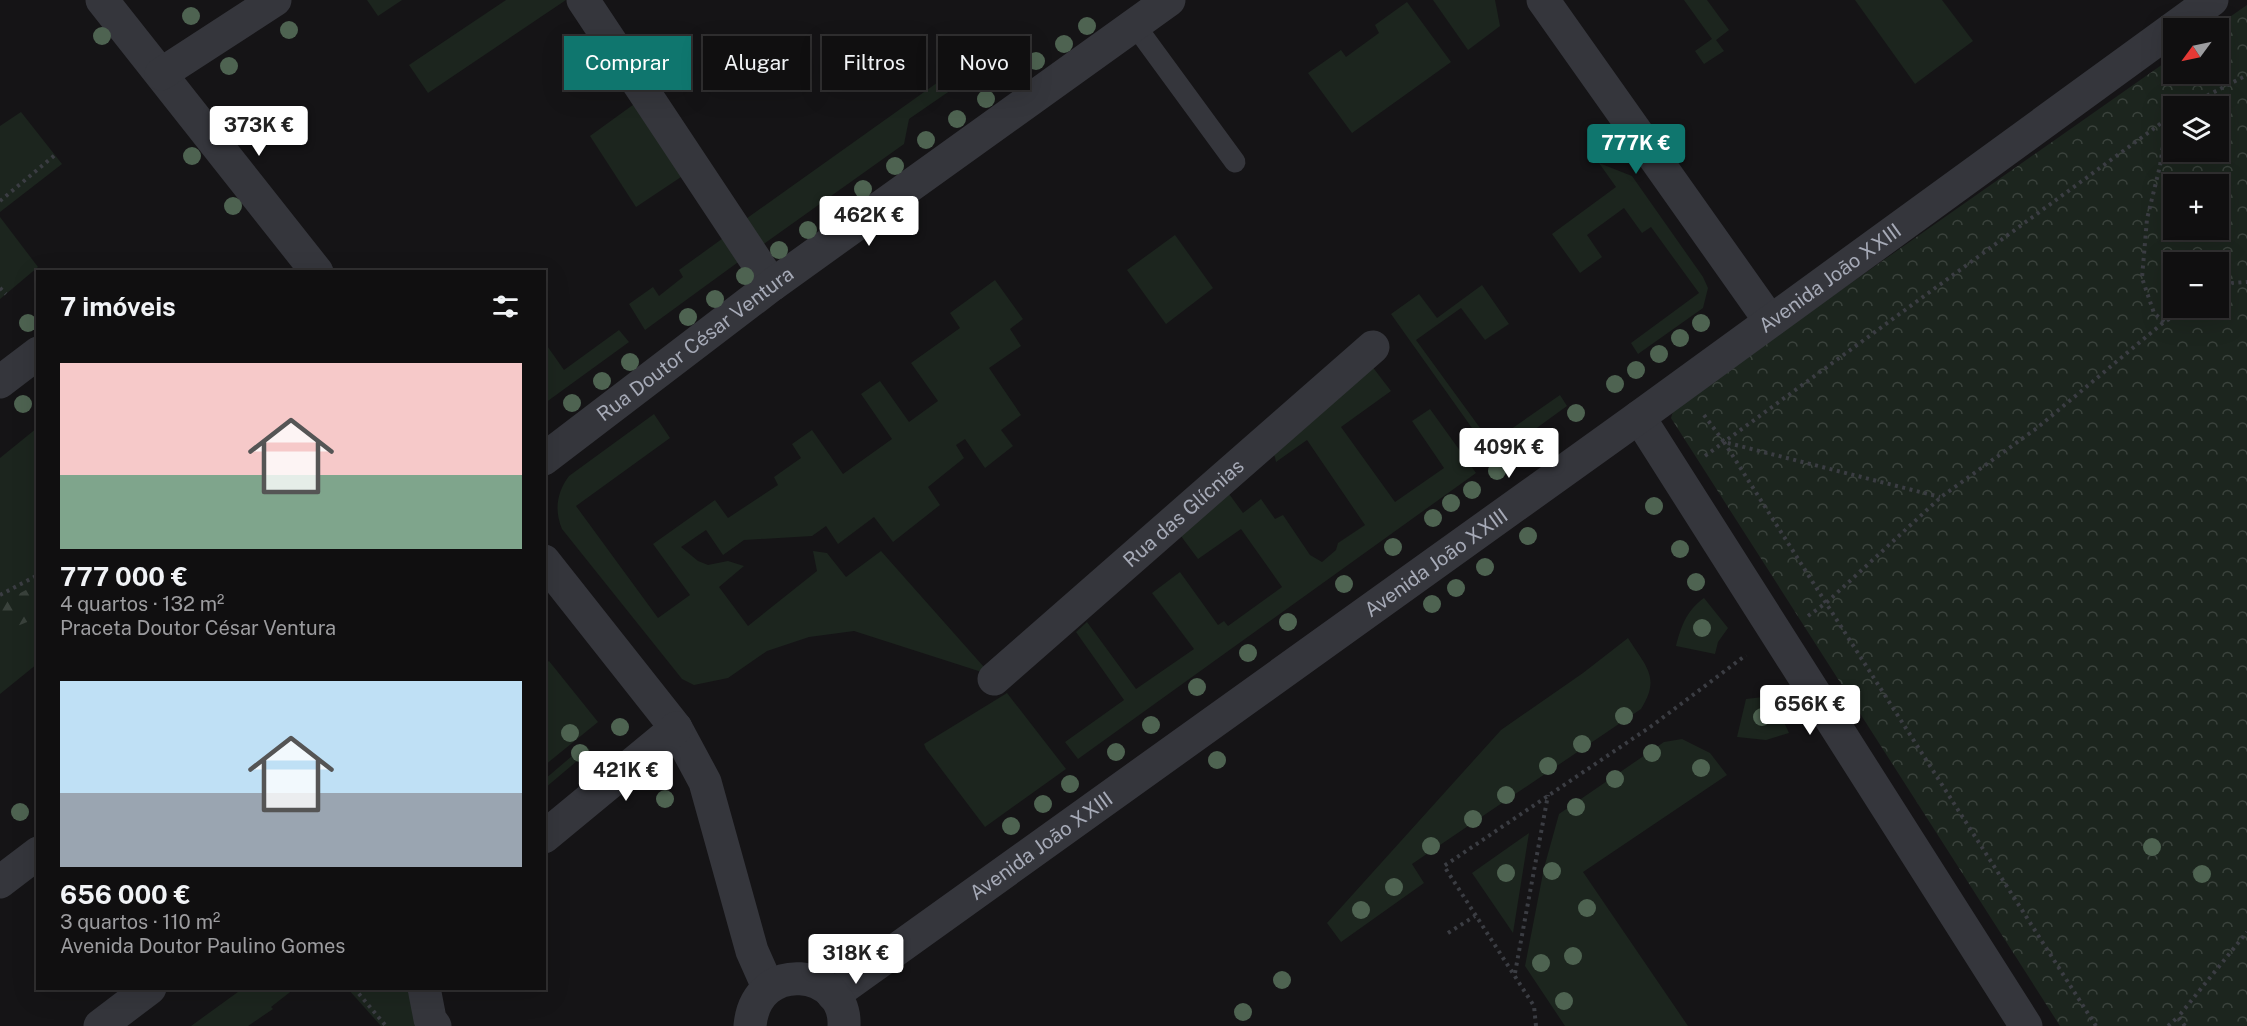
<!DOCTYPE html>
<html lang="pt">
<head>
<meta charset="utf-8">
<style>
  :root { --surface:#100f10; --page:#1e1d1e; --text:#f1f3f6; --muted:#9c9c9f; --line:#302f30; --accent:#0f766e }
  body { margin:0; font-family:"Public Sans",sans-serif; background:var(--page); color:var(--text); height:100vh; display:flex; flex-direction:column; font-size:22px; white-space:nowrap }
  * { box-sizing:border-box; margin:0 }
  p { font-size:20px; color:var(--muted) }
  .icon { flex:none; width:33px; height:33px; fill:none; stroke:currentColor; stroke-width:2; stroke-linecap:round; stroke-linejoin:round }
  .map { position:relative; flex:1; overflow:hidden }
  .side { position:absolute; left:36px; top:270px; width:510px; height:720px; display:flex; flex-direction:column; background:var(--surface); border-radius:0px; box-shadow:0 6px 24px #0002,0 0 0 2px var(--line) }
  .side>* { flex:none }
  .banner { position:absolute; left:564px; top:36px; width:570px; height:54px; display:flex; gap:12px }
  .needle { width:39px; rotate:237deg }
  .fabs { position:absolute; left:2163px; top:18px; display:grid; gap:12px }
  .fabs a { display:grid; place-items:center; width:66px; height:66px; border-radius:0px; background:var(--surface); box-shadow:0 6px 24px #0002,0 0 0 2px var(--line); font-size:30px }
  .price { position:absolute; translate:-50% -51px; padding:0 14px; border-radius:6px; background:#fff; color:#222; font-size:20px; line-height:39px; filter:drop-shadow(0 2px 3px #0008) }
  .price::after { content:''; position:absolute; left:50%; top:36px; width:18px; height:14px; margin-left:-9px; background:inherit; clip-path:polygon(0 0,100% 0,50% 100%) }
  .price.on { background:var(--accent); color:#fff }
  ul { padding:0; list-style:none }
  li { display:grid; align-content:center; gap:12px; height:318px; padding:0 24px }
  li span { display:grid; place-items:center; height:186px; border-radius:0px; color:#555 }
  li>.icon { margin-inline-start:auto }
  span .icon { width:108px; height:108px; fill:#fffc; stroke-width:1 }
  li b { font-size:26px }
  h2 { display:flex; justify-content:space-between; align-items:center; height:72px; padding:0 24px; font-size:26px }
  .tag { padding:0 21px; border-radius:0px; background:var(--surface); box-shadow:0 6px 24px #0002,0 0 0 2px var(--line); font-size:21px; line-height:54px }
  .tag.on { background:var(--accent); color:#fff }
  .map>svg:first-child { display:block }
  .green { fill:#1c251e }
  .forest { fill:url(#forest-firs) }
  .park { fill:url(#park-crowns); fill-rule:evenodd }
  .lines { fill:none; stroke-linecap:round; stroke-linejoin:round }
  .path { stroke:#3b3d43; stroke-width:4; stroke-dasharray:3 4.5; stroke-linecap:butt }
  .lane { stroke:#35363c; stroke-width:21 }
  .street { stroke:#35363c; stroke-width:33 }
  .tree { fill:#4e6351 }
  .labels { text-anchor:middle; stroke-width:6; stroke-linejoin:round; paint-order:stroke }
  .street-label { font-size:20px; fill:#a6aab7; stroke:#100f11 }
</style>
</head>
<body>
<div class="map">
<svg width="2247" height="1026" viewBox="0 0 2247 1026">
  <defs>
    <pattern id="forest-firs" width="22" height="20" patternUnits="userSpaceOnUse" patternTransform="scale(1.5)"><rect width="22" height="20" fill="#1c251e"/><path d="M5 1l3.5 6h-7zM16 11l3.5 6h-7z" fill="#3a423c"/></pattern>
    <pattern id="park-crowns" width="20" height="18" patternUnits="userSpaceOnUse" patternTransform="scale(1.5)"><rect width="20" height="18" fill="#1c251e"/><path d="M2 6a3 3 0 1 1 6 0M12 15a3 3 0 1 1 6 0" fill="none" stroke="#3a423c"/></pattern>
  </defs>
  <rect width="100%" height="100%" fill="#151416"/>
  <g class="green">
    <path d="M367,0H402L378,16Z"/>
    <path d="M506,0H566L428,93L409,65Z"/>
    <path d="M1433,0H1495L1500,26L1468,50Z"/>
    <path d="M1684,0H1707L1729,30L1716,40L1724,51L1704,64L1695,51L1712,39Z"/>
    <path d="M1855,0H1942L1973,41L1915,84Z"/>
    <path d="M1407,2L1451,62L1352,133L1308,73L1341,50L1346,57L1379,33L1375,25Z"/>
    <path d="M962,65L970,77L909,119L904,144L761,246L743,221Z"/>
    <path d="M637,102L684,175L636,207L590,136Z"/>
    <path d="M21,112L62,164L0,212V126Z"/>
    <path d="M1599,163L1632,176L1703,277L1708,288L1703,308L1638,354L1631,343L1699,293L1651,227L1642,233L1624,208L1587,235L1602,257L1580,273L1552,234L1616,187Z"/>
    <path d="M0,217L38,267L0,299Z"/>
    <path d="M1175,235L1213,288L1166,324L1127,270Z"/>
    <path d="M726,236L741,260L645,330L629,304L653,287L659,296L683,277L679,270Z"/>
    <path d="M995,280L1023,319L1010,329L1021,346L989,368L1021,415L1001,430L1013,446L985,468L965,439L956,445L964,458L928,487L940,505L893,542L874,517L838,544L826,526L812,536L744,540L723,555L706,530L681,547L698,561L708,565L728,561L744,566L719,587L748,626L817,571L813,551L827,553L846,577L881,551L991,675L854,631L809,637L767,651L728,678L694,685L682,679L562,529C554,510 557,492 569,476L654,414L670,438L576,506L658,618L690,595L653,544L715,500L728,518L778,485L774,477L801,458L792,444L812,430L843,474L892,439L861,394L880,381L909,422L938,401L911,363L960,328L950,313Z"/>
    <path d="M1482,285L1509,324L1485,340L1461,308L1416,340L1491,443L1560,395L1567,406L1494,459L1391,314L1419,294L1437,318Z"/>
    <path d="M619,330L629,342L545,403V343L564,370Z"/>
    <path d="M1368,361L1391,391L1341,427L1395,502L1444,468L1412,421L1430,409L1476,473L1078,759L1065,742L1124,700L1076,632L1087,622L1136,689L1194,649L1152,593L1180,572L1218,625L1224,621L1228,626L1282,587L1241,529L1198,559L1175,528L1224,487L1243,513L1261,499L1275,519L1283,515L1310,555L1322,562L1336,550L1338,543L1365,525L1307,440L1276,462L1275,457L1269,447Z"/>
    <path d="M37,428V664L0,694V458Z"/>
    <path d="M1704,598L1728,628L1718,642L1715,654L1676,646C1681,626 1687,610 1704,598Z"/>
    <path d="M1628,638C1646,667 1661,677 1641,709L1412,864L1424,883L1341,942L1327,923L1501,730L1583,673Z"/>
    <path d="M549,661L598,722L545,765L544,665Z"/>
    <path d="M1007,693L1066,769L985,827L926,749L924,744Z"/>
    <path d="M1772,696L1789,733L1766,740L1737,737L1746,699Z"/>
    <path d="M1682,739L1710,753L1727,775L1583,872L1688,1026H1565L1525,966L1544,868L1559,814L1664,742Z"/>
    <path d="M585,745L590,750L545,788V779Z"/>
    <path d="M1529,833L1513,933L1472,873Z"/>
    <path d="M242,989H294L271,1007L273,1009L248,1026H191Z"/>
    <path d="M348,989H407L419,1026H381Z"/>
  </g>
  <path class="forest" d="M37,584V618L0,633V604Z"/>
  <path class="park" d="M2247,5V1026H2060L1671,418L1674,408L1690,396L2173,57L2174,74H2218V28H2214ZM2174,106H2218V152H2174ZM2174,184H2218V230H2174ZM2174,262H2218V308H2174Z"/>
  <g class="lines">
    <g class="path">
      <path d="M2187,106L2247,75"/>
      <path d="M0,201L55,155"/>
      <path d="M0,288L6,294"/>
      <path d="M2218,291L2232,283L2247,282"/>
      <path d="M2164,322L2154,313L2142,278L2147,219L2160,166L2167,119L2174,115"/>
      <path d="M1704,415L1724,442L1940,497"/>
      <path d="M1705,456L1724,442"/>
      <path d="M0,595L38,575"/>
      <path d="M1808,616L1826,603L1724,442L2167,119"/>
      <path d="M1448,933L1475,916"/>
      <path d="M1515,973L1548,795"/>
      <path d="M354,988L386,1026"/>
      <path d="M1536,1026L1534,1006L1444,866L1653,725L1746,655"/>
      <path d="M2096,1026L1826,603L1941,497L2037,428L2164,322L2189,308"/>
      <path d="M2168,1026L2178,1017"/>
      <path d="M2185,1026L2178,1017L2247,932"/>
    </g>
    <path class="lane" d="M1134,24L1235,162"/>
    <g class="street">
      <path d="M102,0L317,272"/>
      <path d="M583,0L772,285"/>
      <path d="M1543,0L1770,321"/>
      <path d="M161,74L275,0"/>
      <path d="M0,382L38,353"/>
      <path d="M1639,417L2026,1026"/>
      <path id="s1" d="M544,459L772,285L1169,0"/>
      <path d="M544,561L676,728L705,782L752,951L768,987"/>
      <path id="s2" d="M994,679L1373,347"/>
      <path d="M544,837L676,728"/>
      <path d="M0,882L38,853"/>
      <path d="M424,988L430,1019L435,1026"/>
      <path id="s3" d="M833,995L1639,417L2212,0"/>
      <path d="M100,1026L150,988"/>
      <path d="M750,1026C756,957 847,969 844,1026"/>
    </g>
  </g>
  <g class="tree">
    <circle cx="191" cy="16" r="9"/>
    <circle cx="1087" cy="26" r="9"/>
    <circle cx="289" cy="30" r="9"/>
    <circle cx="102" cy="36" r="9"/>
    <circle cx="1064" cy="44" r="9"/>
    <circle cx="1036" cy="61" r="9"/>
    <circle cx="229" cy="66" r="9"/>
    <circle cx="1014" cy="78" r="9"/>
    <circle cx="986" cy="99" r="9"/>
    <circle cx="957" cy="119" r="9"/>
    <circle cx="926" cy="140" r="9"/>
    <circle cx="192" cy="156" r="9"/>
    <circle cx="895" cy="166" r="9"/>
    <circle cx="863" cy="189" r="9"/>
    <circle cx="233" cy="206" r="9"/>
    <circle cx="836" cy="206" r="9"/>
    <circle cx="808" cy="230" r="9"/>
    <circle cx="779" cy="250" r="9"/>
    <circle cx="745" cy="276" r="9"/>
    <circle cx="715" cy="299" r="9"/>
    <circle cx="688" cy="317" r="9"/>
    <circle cx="28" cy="323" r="9"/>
    <circle cx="1701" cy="323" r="9"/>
    <circle cx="1680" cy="338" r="9"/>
    <circle cx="1659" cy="354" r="9"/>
    <circle cx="630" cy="362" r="9"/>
    <circle cx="1636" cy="370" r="9"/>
    <circle cx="602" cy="381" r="9"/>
    <circle cx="1615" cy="384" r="9"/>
    <circle cx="572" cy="403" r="9"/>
    <circle cx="23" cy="404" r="9"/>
    <circle cx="1576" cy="413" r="9"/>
    <circle cx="1538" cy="439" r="9"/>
    <circle cx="1497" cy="471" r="9"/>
    <circle cx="1472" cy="490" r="9"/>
    <circle cx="1451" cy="503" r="9"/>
    <circle cx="1654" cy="506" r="9"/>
    <circle cx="1433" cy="518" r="9"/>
    <circle cx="1528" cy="536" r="9"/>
    <circle cx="1393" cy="547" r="9"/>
    <circle cx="1680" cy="549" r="9"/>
    <circle cx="1485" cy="567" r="9"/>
    <circle cx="1696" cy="582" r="9"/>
    <circle cx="1344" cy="584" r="9"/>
    <circle cx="1456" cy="588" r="9"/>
    <circle cx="1432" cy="604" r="9"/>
    <circle cx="1288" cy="622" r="9"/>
    <circle cx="1702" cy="628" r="9"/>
    <circle cx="1248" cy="653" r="9"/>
    <circle cx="1197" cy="687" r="9"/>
    <circle cx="1624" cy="716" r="9"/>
    <circle cx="1762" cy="717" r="9"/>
    <circle cx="1151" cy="725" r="9"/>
    <circle cx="620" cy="727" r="9"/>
    <circle cx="570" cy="733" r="9"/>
    <circle cx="1582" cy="744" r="9"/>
    <circle cx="1116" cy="752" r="9"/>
    <circle cx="580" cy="753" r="9"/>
    <circle cx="1652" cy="753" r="9"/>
    <circle cx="1217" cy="760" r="9"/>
    <circle cx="1548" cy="766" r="9"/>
    <circle cx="1701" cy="768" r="9"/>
    <circle cx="1615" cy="779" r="9"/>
    <circle cx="1070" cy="784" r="9"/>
    <circle cx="1506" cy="795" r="9"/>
    <circle cx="665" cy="799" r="9"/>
    <circle cx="1043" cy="804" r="9"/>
    <circle cx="1576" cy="807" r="9"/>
    <circle cx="20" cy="812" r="9"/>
    <circle cx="1473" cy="819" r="9"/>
    <circle cx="1011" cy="826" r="9"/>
    <circle cx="1431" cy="846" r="9"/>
    <circle cx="2152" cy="847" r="9"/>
    <circle cx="1552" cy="871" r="9"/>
    <circle cx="1506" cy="873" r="9"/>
    <circle cx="2202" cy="874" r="9"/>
    <circle cx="1394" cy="887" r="9"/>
    <circle cx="1587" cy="908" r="9"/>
    <circle cx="1361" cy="910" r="9"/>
    <circle cx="1573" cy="956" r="9"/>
    <circle cx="1541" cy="963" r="9"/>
    <circle cx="1282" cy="980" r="9"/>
    <circle cx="1564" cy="1001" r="9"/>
    <circle cx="1243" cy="1012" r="9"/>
  </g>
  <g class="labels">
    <g class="street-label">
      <text dy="7" stroke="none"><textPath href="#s3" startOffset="1228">Avenida João XXIII</textPath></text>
      <text dy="7" stroke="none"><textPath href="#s1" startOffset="190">Rua Doutor César Ventura</textPath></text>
      <text dy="7" stroke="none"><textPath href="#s2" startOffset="252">Rua das Glícnias</textPath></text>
      <text dy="7" stroke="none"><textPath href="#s3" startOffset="742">Avenida João XXIII</textPath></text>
      <text dy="7" stroke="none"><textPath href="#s3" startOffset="256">Avenida João XXIII</textPath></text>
    </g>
  </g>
</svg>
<div class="fabs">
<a><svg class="needle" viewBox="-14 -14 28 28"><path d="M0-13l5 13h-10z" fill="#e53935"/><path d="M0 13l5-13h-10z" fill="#9c9c9f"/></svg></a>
<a><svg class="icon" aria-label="layers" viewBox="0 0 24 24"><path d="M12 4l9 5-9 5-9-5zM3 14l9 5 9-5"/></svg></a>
<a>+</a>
<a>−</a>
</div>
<b class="price" style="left:259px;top:157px">373K €</b>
<b class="price on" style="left:1636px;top:175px">777K €</b>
<b class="price" style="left:869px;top:247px">462K €</b>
<b class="price" style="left:1509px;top:479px">409K €</b>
<b class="price" style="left:1810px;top:736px">656K €</b>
<b class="price" style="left:626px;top:802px">421K €</b>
<b class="price" style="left:856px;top:985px">318K €</b>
<div class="banner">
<a class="tag on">Comprar</a>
<a class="tag">Alugar</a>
<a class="tag">Filtros</a>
<a class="tag">Novo</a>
</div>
<section class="side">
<h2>7 imóveis<svg class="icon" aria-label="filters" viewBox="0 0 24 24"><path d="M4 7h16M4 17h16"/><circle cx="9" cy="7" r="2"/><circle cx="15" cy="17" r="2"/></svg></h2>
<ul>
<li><span style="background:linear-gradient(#f6c9c9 60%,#7fa58c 0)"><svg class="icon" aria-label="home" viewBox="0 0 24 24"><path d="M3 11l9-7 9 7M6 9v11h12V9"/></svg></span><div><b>777 000 €</b><p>4 quartos · 132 m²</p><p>Praceta Doutor César Ventura</p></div></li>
<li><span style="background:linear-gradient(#bfe0f5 60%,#9aa5b1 0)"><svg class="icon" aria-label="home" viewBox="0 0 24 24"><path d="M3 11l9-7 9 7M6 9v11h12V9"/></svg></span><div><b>656 000 €</b><p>3 quartos · 110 m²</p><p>Avenida Doutor Paulino Gomes</p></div></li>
</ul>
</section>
</div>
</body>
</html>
